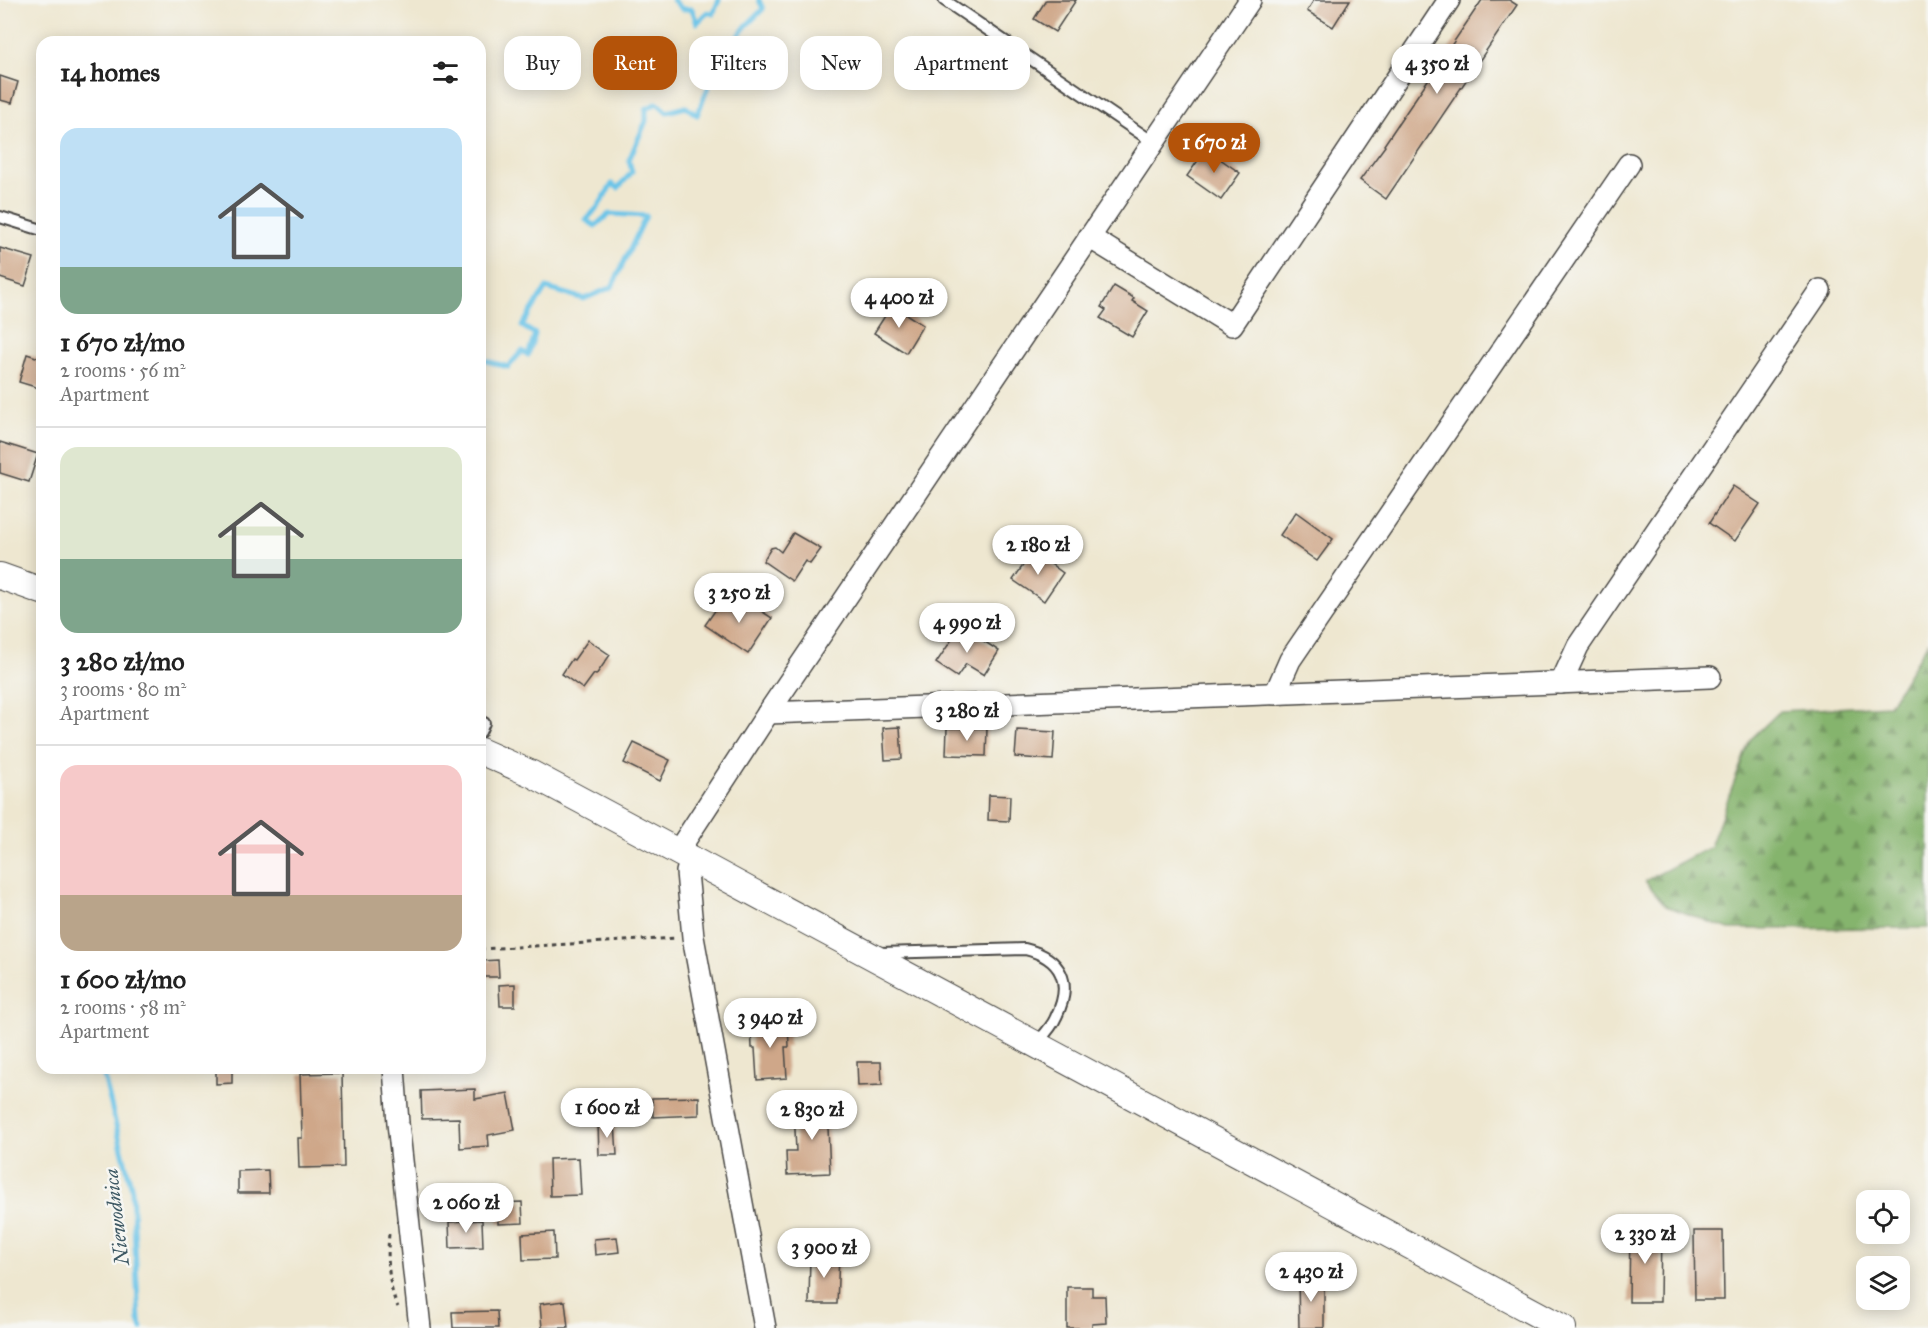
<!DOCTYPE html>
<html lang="en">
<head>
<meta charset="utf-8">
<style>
  :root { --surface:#fff; --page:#f2f2f2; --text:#222; --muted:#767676; --line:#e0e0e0; --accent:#b45309 }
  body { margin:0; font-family:"IM FELL Great Primer",serif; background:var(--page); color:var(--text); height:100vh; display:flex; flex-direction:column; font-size:22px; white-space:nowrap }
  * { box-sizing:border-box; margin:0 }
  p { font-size:20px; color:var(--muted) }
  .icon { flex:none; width:33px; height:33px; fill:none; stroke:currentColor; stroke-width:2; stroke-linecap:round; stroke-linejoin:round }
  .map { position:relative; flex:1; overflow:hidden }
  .panel { position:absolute; left:36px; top:36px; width:450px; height:1038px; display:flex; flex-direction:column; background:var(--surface); border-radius:18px; box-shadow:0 3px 15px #0003 }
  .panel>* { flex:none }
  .guide { position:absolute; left:504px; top:36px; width:570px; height:54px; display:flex; gap:12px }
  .fabs { position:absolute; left:1856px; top:1190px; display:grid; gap:12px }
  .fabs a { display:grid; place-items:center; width:54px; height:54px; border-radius:12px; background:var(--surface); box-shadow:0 3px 15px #0003; font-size:30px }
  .price { position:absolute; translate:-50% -51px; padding:0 14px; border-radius:21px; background:#fff; color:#222; font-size:20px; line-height:39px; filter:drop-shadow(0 2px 3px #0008) }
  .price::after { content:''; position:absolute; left:50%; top:36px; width:18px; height:14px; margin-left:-9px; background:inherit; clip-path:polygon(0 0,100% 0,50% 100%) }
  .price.active { background:var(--accent); color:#fff }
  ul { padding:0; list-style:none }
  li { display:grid; align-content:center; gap:12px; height:318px; padding:0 24px }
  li+li { border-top:2px solid var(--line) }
  li span { display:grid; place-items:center; height:186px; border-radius:18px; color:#555 }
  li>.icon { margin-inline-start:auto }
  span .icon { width:108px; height:108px; fill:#fffc; stroke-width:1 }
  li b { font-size:26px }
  h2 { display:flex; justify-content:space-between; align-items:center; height:72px; padding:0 24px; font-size:26px }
  .pill { padding:0 21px; border-radius:18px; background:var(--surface); box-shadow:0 3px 15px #0003; font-size:21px; line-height:54px }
  .pill.active { background:var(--accent); color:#fff }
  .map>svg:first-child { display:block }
  .forest { fill:url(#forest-firs); stroke:#58704c; stroke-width:1.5 }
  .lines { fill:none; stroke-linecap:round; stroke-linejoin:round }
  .stream { stroke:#6ac4e8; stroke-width:5 }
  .building { fill:#cfa789 }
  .service-casing { stroke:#484744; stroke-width:14 }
  .minor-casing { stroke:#484744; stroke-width:24 }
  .tertiary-casing { stroke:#484744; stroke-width:28 }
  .path { stroke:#484744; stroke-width:3; stroke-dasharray:4.5 4.5; stroke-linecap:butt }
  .service { stroke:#fff; stroke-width:10 }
  .minor { stroke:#fff; stroke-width:21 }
  .tertiary { stroke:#fff; stroke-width:26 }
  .labels { text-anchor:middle; stroke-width:5; stroke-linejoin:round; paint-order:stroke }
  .water-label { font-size:20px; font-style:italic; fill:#3e5964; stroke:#f6f6f2 }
</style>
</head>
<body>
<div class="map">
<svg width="1928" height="1328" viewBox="0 0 1928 1328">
  <defs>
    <pattern id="forest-firs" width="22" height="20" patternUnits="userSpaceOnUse" patternTransform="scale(1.5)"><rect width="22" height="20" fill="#85b46d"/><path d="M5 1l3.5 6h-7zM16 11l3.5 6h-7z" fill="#6d935a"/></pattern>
  </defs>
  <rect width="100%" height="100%" fill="#f6f6f2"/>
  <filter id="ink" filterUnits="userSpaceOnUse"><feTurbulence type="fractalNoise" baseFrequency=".0167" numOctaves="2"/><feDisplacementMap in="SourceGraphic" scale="12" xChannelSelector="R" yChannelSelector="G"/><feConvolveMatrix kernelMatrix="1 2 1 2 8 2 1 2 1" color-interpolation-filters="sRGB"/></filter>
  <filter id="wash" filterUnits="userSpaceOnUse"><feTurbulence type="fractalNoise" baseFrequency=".008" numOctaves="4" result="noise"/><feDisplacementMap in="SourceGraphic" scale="24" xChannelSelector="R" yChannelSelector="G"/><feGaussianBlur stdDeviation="1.35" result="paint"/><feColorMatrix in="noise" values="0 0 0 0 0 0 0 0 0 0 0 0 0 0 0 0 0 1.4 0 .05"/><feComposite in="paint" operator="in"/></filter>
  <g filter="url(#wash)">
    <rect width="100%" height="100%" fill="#eee7d0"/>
    <path class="forest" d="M1928,642V928L1729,929L1666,906L1645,881L1710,847L1750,740L1780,711L1889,705Z"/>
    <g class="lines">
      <g class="stream">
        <path d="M673,0L682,9H692L697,23L708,12L713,14L719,0"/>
        <path d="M480,359L508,367L522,351L528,355L535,334L522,326L546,288L584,299L612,287L646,216L609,214L595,226L586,220L598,207L612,184L618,188L632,172L629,160L646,121V109L657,103L667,112L686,107L697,115L719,60L746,26L763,9L759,0"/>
        <path d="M102,1068L132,1190L139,1320L142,1328"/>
      </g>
    </g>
    <g id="blocks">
      <g class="building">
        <path d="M1046,0H1076L1055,32L1034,19Z"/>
        <path d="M1314,0H1350L1333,27L1307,11Z"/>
        <path d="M1482,0H1509L1517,5L1386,199L1360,180L1385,146L1384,145Z"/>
        <path d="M0,76L18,82L12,103L0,100Z"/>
        <path d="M1206,149L1240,173L1221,200L1187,176Z"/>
        <path d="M0,248L34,258L25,286L0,278Z"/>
        <path d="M1114,286L1134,298L1132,301L1148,311L1132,337L1100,318L1106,310L1101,307Z"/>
        <path d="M892,305L923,325L906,353L874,333Z"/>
        <path d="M27,354L42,359V389L19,382Z"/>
        <path d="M0,442L38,454L29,482L0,473Z"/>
        <path d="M1733,486L1760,504L1735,541L1709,523Z"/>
        <path d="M1296,512L1333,539L1317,561L1280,535Z"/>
        <path d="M793,533L821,549L810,564L805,561L792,581L763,561L771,548L775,547L781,552Z"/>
        <path d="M1033,551L1063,573L1044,601L1013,580Z"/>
        <path d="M723,599L740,610L746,601L772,618L748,654L705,625Z"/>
        <path d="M961,626L999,651L984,675L966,664L957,677L936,663Z"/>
        <path d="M588,640L610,655L596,675L594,674L583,689L562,674L572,659L574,660Z"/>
        <path d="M900,727L902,759L885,760L883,728Z"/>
        <path d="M947,728H987L986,756L946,755Z"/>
        <path d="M1017,730L1055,732L1053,760L1015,757Z"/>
        <path d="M634,743L670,760L660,781L624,763Z"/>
        <path d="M989,795L1010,796L1009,821L988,820Z"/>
        <path d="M498,960L499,977H481V961Z"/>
        <path d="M515,984V1006H500L499,985Z"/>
        <path d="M788,1022L789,1047H785L787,1078L757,1080L755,1048H752L751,1023Z"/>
        <path d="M857,1062H881L882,1085L858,1086Z"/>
        <path d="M216,1068H232V1083L216,1084Z"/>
        <path d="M342,1073L344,1167L299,1168L298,1138H302L300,1074Z"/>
        <path d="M475,1089V1099L508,1093L515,1130L488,1135L489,1146L460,1148L459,1118L422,1119L421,1091Z"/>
        <path d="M699,1097V1115L653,1117L652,1098Z"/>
        <path d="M841,1108L842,1127H828L830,1173L787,1175L786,1151H796L794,1109Z"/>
        <path d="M598,1123H615L617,1155H599Z"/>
        <path d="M579,1158L581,1195L550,1196L549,1159Z"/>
        <path d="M268,1170L269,1193H238V1171Z"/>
        <path d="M522,1202L523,1223L498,1224V1203Z"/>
        <path d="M482,1220L483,1247L450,1248L449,1222Z"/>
        <path d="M1630,1227L1661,1228L1660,1302H1629Z"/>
        <path d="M1694,1231H1723L1724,1300H1695Z"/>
        <path d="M554,1232L555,1259L523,1260L522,1234Z"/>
        <path d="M617,1237L619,1252L595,1255L594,1239Z"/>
        <path d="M810,1254L839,1255L837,1304H809Z"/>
        <path d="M1324,1278V1328H1299L1298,1279Z"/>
        <path d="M1067,1287H1092V1296H1105L1106,1323L1092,1324V1328H1067Z"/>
        <path d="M565,1301L568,1328H542L540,1304Z"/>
        <path d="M497,1311L498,1328H453L452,1312Z"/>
      </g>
    </g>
  </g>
  <g filter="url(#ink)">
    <use href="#blocks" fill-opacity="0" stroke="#484744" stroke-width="1.5"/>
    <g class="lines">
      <g class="service-casing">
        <g id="service">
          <path d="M944,0L1153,142"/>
          <path d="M0,217L42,230"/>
          <path d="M480,732L484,723"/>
          <path d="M880,953L1025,949C1062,958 1073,983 1056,1017C1052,1027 1043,1036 1036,1044"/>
        </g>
      </g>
      <g class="minor-casing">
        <g id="minor">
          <path d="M1089,237L1232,325L1449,0"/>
          <path d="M1561,683L1578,646L1820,290"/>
          <path d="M1275,694L1290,660L1629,164"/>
          <path d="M768,713L1710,677"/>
          <path d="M678,851L768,713L1250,0"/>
          <path d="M691,859L687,872L693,937L765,1328"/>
          <path d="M394,1068L398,1123L420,1328"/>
        </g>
      </g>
      <g class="tertiary-casing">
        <g id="tertiary">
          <path d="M0,576L42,591"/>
          <path d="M480,751L532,774L691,859L1563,1328"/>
        </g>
      </g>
      <g class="path">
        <path d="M480,949L676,938"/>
        <path d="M389,1234C387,1254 388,1289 398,1307"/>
      </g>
      <use href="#service" class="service"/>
      <use href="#minor" class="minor"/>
      <use href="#tertiary" class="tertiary"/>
    </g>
  </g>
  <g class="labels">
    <g class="water-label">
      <text transform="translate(116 1217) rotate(-97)" y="7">Niewodnica</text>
    </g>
  </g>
</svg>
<div class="fabs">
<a><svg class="icon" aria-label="locate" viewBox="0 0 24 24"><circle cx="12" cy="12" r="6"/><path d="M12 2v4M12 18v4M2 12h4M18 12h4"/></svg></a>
<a><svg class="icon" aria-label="layers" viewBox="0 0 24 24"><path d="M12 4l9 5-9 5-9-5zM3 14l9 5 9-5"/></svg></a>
</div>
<b class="price" style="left:1437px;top:95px">4 350 zł</b>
<b class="price active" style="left:1214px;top:174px">1 670 zł</b>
<b class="price" style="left:899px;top:329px">4 400 zł</b>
<b class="price" style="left:1038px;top:576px">2 180 zł</b>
<b class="price" style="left:739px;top:624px">3 250 zł</b>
<b class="price" style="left:967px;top:654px">4 990 zł</b>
<b class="price" style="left:967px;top:742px">3 280 zł</b>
<b class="price" style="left:770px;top:1049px">3 940 zł</b>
<b class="price" style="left:607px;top:1139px">1 600 zł</b>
<b class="price" style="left:812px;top:1141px">2 830 zł</b>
<b class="price" style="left:466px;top:1234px">2 060 zł</b>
<b class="price" style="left:1645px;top:1265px">2 330 zł</b>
<b class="price" style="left:824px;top:1279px">3 900 zł</b>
<b class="price" style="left:1311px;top:1303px">2 430 zł</b>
<div class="guide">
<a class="pill">Buy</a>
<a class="pill active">Rent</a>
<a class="pill">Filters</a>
<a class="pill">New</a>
<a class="pill">Apartment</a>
</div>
<section class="panel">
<h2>14 homes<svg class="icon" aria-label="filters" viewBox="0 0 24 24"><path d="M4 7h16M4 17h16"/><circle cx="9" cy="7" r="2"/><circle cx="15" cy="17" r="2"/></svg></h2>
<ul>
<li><span style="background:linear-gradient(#bfe0f5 75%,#7fa58c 0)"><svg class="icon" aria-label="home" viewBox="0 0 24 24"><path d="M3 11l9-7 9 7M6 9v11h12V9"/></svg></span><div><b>1 670 zł/mo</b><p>2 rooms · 56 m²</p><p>Apartment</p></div></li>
<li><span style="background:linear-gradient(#dfe7d0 60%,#7fa58c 0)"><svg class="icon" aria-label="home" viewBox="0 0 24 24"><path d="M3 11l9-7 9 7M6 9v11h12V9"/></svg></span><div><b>3 280 zł/mo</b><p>3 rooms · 80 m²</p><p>Apartment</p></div></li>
<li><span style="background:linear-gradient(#f6c9c9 70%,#b9a48a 0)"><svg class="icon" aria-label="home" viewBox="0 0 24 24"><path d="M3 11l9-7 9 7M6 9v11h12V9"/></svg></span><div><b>1 600 zł/mo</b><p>2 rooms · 58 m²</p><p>Apartment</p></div></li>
</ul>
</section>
</div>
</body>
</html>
